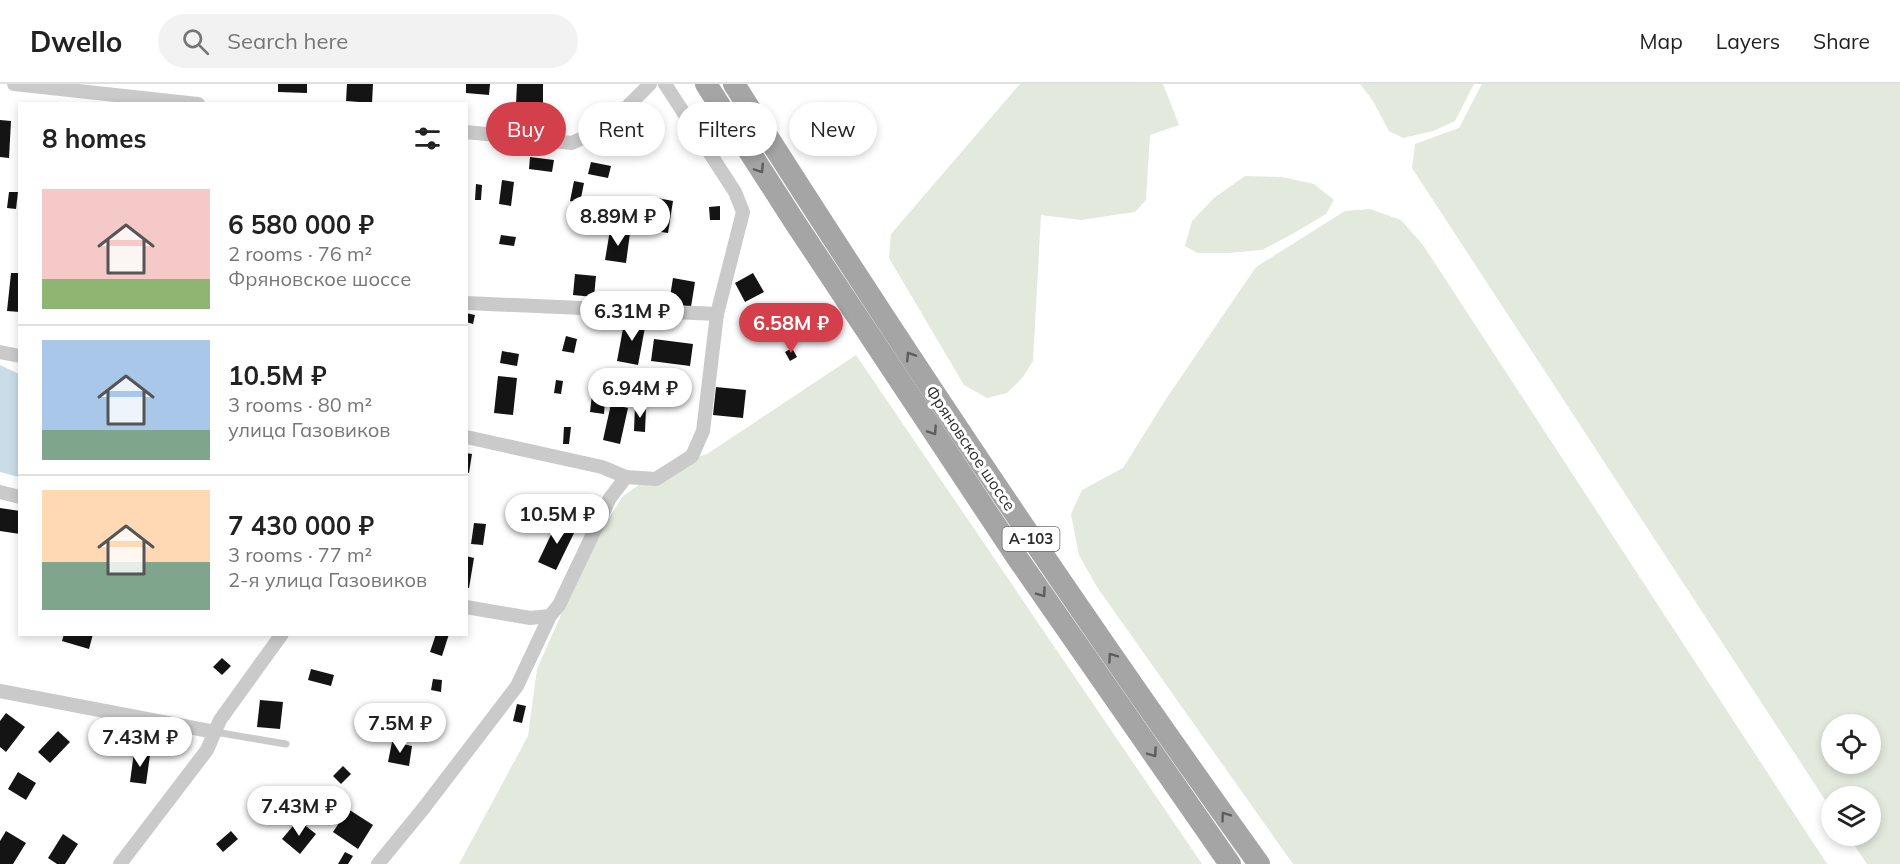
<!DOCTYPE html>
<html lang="en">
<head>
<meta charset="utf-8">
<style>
  :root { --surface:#fff; --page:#f2f2f2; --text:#222; --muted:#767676; --line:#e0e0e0; --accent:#d3404c }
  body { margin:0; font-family:Mulish,sans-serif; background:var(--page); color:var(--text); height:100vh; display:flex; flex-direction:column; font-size:22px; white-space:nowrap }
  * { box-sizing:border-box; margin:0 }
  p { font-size:20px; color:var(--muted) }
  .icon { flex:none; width:33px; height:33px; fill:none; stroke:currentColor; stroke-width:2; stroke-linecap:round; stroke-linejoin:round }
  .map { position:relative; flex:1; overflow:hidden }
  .sheet { position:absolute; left:18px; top:18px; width:450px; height:534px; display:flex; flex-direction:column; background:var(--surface); border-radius:0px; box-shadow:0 3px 9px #0003 }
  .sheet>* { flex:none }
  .hud { position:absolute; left:486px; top:18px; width:570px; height:54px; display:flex; gap:12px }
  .buttons { position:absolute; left:1821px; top:630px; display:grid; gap:12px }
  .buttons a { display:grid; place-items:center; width:60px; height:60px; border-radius:50%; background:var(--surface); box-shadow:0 3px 9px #0003; font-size:30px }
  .price { position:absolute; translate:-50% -51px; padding:0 14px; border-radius:21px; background:#fff; color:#222; font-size:20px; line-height:39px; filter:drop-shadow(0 2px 3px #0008) }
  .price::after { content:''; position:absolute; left:50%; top:36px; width:18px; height:14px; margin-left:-9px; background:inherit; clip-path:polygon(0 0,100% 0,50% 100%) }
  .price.on { background:var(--accent); color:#fff }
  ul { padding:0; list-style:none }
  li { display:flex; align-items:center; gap:18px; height:150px; padding:0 24px }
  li+li { border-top:2px solid var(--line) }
  li span { display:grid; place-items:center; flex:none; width:168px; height:120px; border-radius:0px; color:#555 }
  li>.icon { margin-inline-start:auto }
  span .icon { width:72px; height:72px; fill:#fffc; stroke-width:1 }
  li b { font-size:26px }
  h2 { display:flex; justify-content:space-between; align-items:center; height:72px; padding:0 24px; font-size:26px }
  .pill { padding:0 21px; border-radius:27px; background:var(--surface); box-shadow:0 3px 9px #0003; font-size:21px; line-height:54px }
  .pill.on { background:var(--accent); color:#fff }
  header { display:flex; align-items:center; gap:36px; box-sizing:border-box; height:84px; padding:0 30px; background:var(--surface); border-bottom:2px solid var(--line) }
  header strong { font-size:28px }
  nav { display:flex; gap:33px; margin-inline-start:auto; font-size:21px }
  .search { width:420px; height:54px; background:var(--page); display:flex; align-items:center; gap:15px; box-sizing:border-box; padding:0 21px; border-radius:33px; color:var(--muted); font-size:22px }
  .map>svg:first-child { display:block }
  .green { fill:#e3e9dc; fill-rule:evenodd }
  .water { fill:#cadce7 }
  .building { fill:#141414 }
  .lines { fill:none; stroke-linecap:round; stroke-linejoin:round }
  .lane { stroke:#cacaca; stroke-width:7 }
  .street { stroke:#cacaca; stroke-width:14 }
  .primary { stroke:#a5a5a5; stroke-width:22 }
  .oneway { stroke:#5d5d5d }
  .labels { text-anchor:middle; stroke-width:6; stroke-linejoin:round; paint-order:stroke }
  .shield { fill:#fff; stroke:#6c6c6c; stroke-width:1.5 }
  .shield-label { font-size:15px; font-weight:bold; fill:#2d2d2d }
  .street-label { font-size:16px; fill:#2d2d2d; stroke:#fff }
</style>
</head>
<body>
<header>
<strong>Dwello</strong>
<div class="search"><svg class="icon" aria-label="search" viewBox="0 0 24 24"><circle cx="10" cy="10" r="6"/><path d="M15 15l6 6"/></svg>Search here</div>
<nav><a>Map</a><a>Layers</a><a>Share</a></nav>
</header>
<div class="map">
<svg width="1900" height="780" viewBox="0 0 1900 780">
  <rect width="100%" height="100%" fill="#fff"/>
  <g class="green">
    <path d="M1020,0H1163L1179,41L1150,51L1146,116L1135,128L1081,136L1041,131L1033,277L1023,293L1007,309L987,314L964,301L889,174L891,150Z"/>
    <path d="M1360,0H1474L1455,37L1433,47L1403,54L1389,47L1373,17Z"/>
    <path d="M1482,0H1900V780H1867L1848,752H1870V712H1832L1831,725L1412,84L1415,60L1459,44ZM1870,640V680H1832V640Z"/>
    <path d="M1245,92L1282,93L1314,100L1334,116L1326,130L1294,149L1262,166L1227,169H1197L1185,162L1192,137L1214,114Z"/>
    <path d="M1370,125L1401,136L1423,161L1827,780H1293L1097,503L1079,471L1071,430L1082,406L1123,384L1166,315L1256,183L1345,127Z"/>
    <path d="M856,271L1202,780H459L528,652L537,585L593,459L623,412L665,383L707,370Z"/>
  </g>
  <path class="water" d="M0,281L19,290V393L0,388Z"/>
  <g class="building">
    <path d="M278,0H307V9L278,8Z"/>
    <path d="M347,0H373L372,19L346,17Z"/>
    <path d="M466,0H490L489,11L466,9Z"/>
    <path d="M517,0H543V21L516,20Z"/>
    <path d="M0,36L11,37L9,74L0,73Z"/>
    <path d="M530,73L554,76L552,88L529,85Z"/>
    <path d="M591,78L611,82L608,94L588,90Z"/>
    <path d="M502,96L514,98L511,122L499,120Z"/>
    <path d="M574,97L584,99L580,119L570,117Z"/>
    <path d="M476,100L482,101L481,116H475Z"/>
    <path d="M9,108H18L16,125L7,124Z"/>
    <path d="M647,112L673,117L668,149L642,145Z"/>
    <path d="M720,122V136H710L709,123Z"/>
    <path d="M610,146L630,149L626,179L605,176Z"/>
    <path d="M501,151L516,153L514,162L499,160Z"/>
    <path d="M11,189H20V228L7,227Z"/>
    <path d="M753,189L764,208L745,218L735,199Z"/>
    <path d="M575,190L596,192L594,213L573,211Z"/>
    <path d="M673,194L695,198L691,223L669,219Z"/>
    <path d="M466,229L475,231L473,240L466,238Z"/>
    <path d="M625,234L646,238L638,281L617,277Z"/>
    <path d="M566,252L577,255L574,269L562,267Z"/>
    <path d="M654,255L693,260L690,282L651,277Z"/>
    <path d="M792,264L797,273L790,277L785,268Z"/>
    <path d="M502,267L519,270L517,282L500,279Z"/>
    <path d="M498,292L517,294L513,331L494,329Z"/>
    <path d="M556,296L563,297L561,310L554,309Z"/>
    <path d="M593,302L606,304L604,330L590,328Z"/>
    <path d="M716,303L746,306L743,334L713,331Z"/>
    <path d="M611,320L628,324L620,360L603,356Z"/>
    <path d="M635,322L646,323L645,348L634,347Z"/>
    <path d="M564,343H571L569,360H563Z"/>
    <path d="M466,369L472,370L469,389L466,388Z"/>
    <path d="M0,424L20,427V450L0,447Z"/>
    <path d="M558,436L576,445L556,486L538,478Z"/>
    <path d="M474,439L486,440L483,461L471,460Z"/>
    <path d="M466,472L474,474L469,504H466Z"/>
    <path d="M64,550H93L89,565L62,557Z"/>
    <path d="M436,550H449L442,572L430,568Z"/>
    <path d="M222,574L231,582L222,591L213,583Z"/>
    <path d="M311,585L334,591L331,602L308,596Z"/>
    <path d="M433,595L442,596L441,608L431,606Z"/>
    <path d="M260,616L283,618L280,645L257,643Z"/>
    <path d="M517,620L526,622L522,639L513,637Z"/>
    <path d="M6,629L25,643L6,668L0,663V637Z"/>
    <path d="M170,645L184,650L180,660L166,654Z"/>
    <path d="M58,647L70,658L50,679L38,668Z"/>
    <path d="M392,658L412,662L409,682L388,678Z"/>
    <path d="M134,668L150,671L146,700L130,698Z"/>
    <path d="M343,682L351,690L341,700L333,692Z"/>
    <path d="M18,688L36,699L26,716L8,705Z"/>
    <path d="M348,725L373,741L358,765L333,748Z"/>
    <path d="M298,736L316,750L300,770L282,755Z"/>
    <path d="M6,747L26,759L13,780H0V757Z"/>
    <path d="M231,747L238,755L223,768L216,760Z"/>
    <path d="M63,750L78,760L65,780H57L48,774Z"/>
    <path d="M345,768L353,772L348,780H338Z"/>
  </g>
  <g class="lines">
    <path class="lane" d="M215,648L286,660"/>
    <g class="street">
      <path d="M14,0L198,20"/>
      <path d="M466,48L572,59L597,47L617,33L650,0"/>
      <path d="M466,219L717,230"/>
      <path d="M0,268L20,272"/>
      <path d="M466,353L602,383L626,393"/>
      <path d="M0,408L20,413"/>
      <path d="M466,523L530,534L550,532"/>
      <path d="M0,607L215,648"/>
      <path d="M120,780L207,666L220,636L282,550"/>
      <path d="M378,780L423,725L517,602L550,532L559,521L610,414L626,393L656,395L692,372L703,347L717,230L743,128L735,108L665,0"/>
    </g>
    <g class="primary">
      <path d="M706,0L794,137L1016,472L1230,780"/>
      <path d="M734,0C902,265 1076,525 1259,780"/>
    </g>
  </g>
  <defs><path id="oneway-chevron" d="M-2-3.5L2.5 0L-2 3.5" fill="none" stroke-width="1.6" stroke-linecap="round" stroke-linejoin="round" transform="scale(1.5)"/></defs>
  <g class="oneway">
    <use href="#oneway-chevron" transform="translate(760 85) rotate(57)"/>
    <use href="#oneway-chevron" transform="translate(910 272) rotate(-123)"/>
    <use href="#oneway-chevron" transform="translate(933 347) rotate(56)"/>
    <use href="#oneway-chevron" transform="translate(1042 509) rotate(55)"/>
    <use href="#oneway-chevron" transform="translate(1112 573) rotate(-125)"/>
    <use href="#oneway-chevron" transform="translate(1153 669) rotate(55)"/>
    <use href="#oneway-chevron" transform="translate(1225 732) rotate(-126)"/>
  </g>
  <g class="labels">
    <rect class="shield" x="1002.5" y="443" width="57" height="24" rx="4.5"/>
    <g class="shield-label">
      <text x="1031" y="460">А-103</text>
    </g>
    <g class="street-label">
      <text transform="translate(971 364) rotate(56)" y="6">Фряновское шоссе</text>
    </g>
  </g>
</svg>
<div class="buttons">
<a><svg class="icon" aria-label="locate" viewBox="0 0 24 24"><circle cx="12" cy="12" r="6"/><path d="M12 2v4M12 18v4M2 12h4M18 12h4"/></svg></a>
<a><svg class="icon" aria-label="layers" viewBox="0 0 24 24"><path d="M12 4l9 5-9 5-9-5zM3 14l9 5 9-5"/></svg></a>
</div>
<b class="price" style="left:618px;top:163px">8.89M ₽</b>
<b class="price" style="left:632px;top:258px">6.31M ₽</b>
<b class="price on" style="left:791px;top:270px">6.58M ₽</b>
<b class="price" style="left:640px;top:335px">6.94M ₽</b>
<b class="price" style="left:557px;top:461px">10.5M ₽</b>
<b class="price" style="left:400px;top:670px">7.5M ₽</b>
<b class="price" style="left:140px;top:684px">7.43M ₽</b>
<b class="price" style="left:299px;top:753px">7.43M ₽</b>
<div class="hud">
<a class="pill on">Buy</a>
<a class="pill">Rent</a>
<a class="pill">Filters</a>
<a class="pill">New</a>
</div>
<section class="sheet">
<h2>8 homes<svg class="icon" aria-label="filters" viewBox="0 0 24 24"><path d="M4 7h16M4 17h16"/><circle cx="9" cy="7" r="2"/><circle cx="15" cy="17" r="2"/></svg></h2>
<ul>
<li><span style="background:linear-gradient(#f6c9c9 75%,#8fb573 0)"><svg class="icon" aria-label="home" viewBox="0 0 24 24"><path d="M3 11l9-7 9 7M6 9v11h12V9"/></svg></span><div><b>6 580 000 ₽</b><p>2 rooms · 76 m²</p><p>Фряновское шоссе</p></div></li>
<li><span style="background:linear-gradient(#a9c7e8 75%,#7fa58c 0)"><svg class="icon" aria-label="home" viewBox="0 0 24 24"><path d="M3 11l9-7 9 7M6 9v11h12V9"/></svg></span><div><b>10.5M ₽</b><p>3 rooms · 80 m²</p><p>улица Газовиков</p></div></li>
<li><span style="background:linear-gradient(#ffd9b3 60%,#7fa58c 0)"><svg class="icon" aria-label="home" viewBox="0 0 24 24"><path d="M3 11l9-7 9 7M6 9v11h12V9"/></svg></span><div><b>7 430 000 ₽</b><p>3 rooms · 77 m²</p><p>2-я улица Газовиков</p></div></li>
</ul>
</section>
</div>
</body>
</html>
